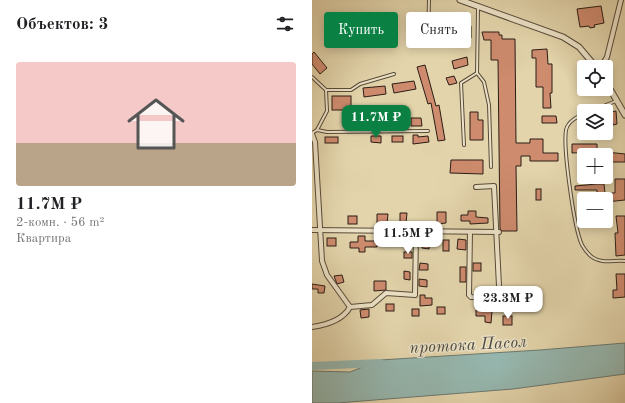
<!DOCTYPE html>
<html lang="ru">
<head>
<meta charset="utf-8">
<style>
  :root { --surface:#fff; --page:#f2f2f2; --text:#202124; --muted:#757577; --accent:#0b8043 }
  body { margin:0; font-family:"Old Standard TT",serif; background:var(--page); color:var(--text); height:100vh; display:flex; flex-direction:column; font-size:15px; white-space:nowrap }
  * { box-sizing:border-box; margin:0 }
  p { font-size:13px; color:var(--muted) }
  .icon { flex:none; width:22px; height:22px; fill:none; stroke:currentColor; stroke-width:2; stroke-linecap:round; stroke-linejoin:round }
  .map { position:relative; flex:1; overflow:hidden }
  .side { display:flex; flex-direction:column; background:var(--surface); width:312px }
  .side>* { flex:none }
  .hud { position:absolute; left:12px; top:12px; width:241px; height:36px; display:flex; gap:8px }
  .tools { position:absolute; left:265px; top:60px; display:grid; gap:8px }
  .tools a { display:grid; place-items:center; width:36px; height:36px; border-radius:4px; background:var(--surface); box-shadow:0 2px 10px #0003; font-size:20px }
  .price { position:absolute; translate:-50% -34px; padding:0 9px; border-radius:8px; background:#fff; color:#222; font-size:13px; line-height:26px; filter:drop-shadow(0 1px 2px #0008) }
  .price::after { content:''; position:absolute; left:50%; top:24px; width:12px; height:9px; margin-left:-6px; background:inherit; clip-path:polygon(0 0,100% 0,50% 100%) }
  .price.active { background:var(--accent); color:#fff }
  ul { padding:0; list-style:none }
  li { display:grid; align-content:center; gap:8px; height:212px; padding:0 16px }
  li span { display:grid; place-items:center; height:124px; border-radius:4px; color:#555 }
  li>.icon { margin-inline-start:auto }
  span .icon { width:72px; height:72px; fill:#fffc; stroke-width:1 }
  li b { font-size:17px }
  h2 { display:flex; justify-content:space-between; align-items:center; height:48px; padding:0 16px; font-size:17px }
  .chip { padding:0 14px; border-radius:4px; background:var(--surface); box-shadow:0 2px 10px #0003; font-size:14px; line-height:36px }
  .chip.active { background:var(--accent); color:#fff }
  main { display:flex; flex:1; min-height:0 }
  .map>svg:first-child { display:block }
  .water { fill:#96b7af; stroke:#6b7971 }
  .lines { fill:none; stroke-linecap:round; stroke-linejoin:round }
  .river { stroke:#96b7af; stroke-width:8 }
  .building { fill:#ce8b6e; stroke:#2a1d15 }
  .service-casing { stroke:#584b3a; stroke-width:4 }
  .minor-casing { stroke:#584b3a; stroke-width:6 }
  .tertiary-casing { stroke:#584b3a; stroke-width:7 }
  .service { stroke:#ede3c8; stroke-width:2 }
  .minor { stroke:#ede3c8; stroke-width:4 }
  .tertiary { stroke:#ede3c8; stroke-width:5 }
  .labels { text-anchor:middle; stroke-width:3; stroke-linejoin:round; paint-order:stroke }
  .water-label { font-size:17px; font-style:italic; fill:#4a4b43; stroke:#ede3c8 }
</style>
</head>
<body>
<main>
<section class="side">
<h2>Объектов: 3<svg class="icon" aria-label="filters" viewBox="0 0 24 24"><path d="M4 7h16M4 17h16"/><circle cx="9" cy="7" r="2"/><circle cx="15" cy="17" r="2"/></svg></h2>
<ul>
<li><span style="background:linear-gradient(#f6c9c9 65%,#b9a48a 0)"><svg class="icon" aria-label="home" viewBox="0 0 24 24"><path d="M3 11l9-7 9 7M6 9v11h12V9"/></svg></span><div><b>11.7M ₽</b><p>2-комн. · 56 m²</p><p>Квартира</p></div></li>
</ul>
</section>
<div class="map">
<svg width="313" height="403" viewBox="0 0 313 403">
  <rect width="100%" height="100%" fill="#e3d4ab"/>
  <filter id="stains"><feTurbulence type="fractalNoise" baseFrequency=".005" numOctaves="4"/><feColorMatrix values="0 0 0 0 .2 0 0 0 0 .09 0 0 0 0 .02 0 0 0 .5 -.17"/></filter>
  <radialGradient id="worn" r=".72"><stop offset=".6" stop-color="#630" stop-opacity="0"/><stop offset="1" stop-color="#630" stop-opacity=".3"/></radialGradient>
  <path class="water" d="M313,343V374L201,389L25,403H0V371L38,372L68,360L228,350Z"/>
  <g class="lines">
    <path class="river" d="M0,366L68,363"/>
  </g>
  <g class="building">
    <path d="M289,6L292,23L282,25L283,27L278,28L277,26L268,27L265,9Z"/>
    <path d="M121,26L133,27V31L121,30Z"/>
    <path d="M145,26H159V38L145,37Z"/>
    <path d="M170,32H187V35H190V39H203L204,143H218V139H231V153H246V161H218V156H209V166H204L205,231H190L188,229L186,60H179V40H172Z"/>
    <path d="M235,49L236,64H240V93H238L239,108H231V87H224V58H220V50Z"/>
    <path d="M2,52L15,68L8,74L0,64V54Z"/>
    <path d="M155,57L156,65L142,69L140,61Z"/>
    <path d="M113,65L124,106L127,105L133,140L126,141L119,103L116,104L105,67Z"/>
    <path d="M142,76L145,83L137,85L134,78Z"/>
    <path d="M102,81L104,89L82,93L80,84Z"/>
    <path d="M73,86L74,94L52,97L51,88Z"/>
    <rect x="20" y="96" width="19" height="14"/>
    <path d="M304,111L305,124L301,125L299,112Z"/>
    <path d="M158,112H166V120H171V140H158Z"/>
    <path d="M230,116H244L245,123H230Z"/>
    <path d="M99,118H109L110,126H99Z"/>
    <path d="M78,119L91,120V127H78Z"/>
    <path d="M38,121L47,122V127H38Z"/>
    <path d="M58,121H69L70,126L58,127Z"/>
    <path d="M101,135H106V137L116,136L117,142L101,144Z"/>
    <path d="M59,136H69V143L59,142Z"/>
    <rect x="80" y="136" width="11" height="6"/>
    <rect x="13" y="137" width="13" height="6"/>
    <path d="M260,144H285V152L260,153Z"/>
    <path d="M294,152L313,154V162H294Z"/>
    <path d="M139,160H171V174L138,173Z"/>
    <path d="M303,179H313V200L294,202L293,193H303Z"/>
    <path d="M285,184H292L293,193H285V190H263V186Z"/>
    <rect x="224" y="189" width="5" height="11"/>
    <path d="M156,211H164V217L176,218V223L158,224V221H149V215H156Z"/>
    <path d="M125,212H134V223L125,224Z"/>
    <path d="M88,213H95L94,223H88Z"/>
    <path d="M65,214H76L75,224H65Z"/>
    <rect x="36" y="216" width="9" height="8"/>
    <path d="M304,216H313V255L304,256L303,233H306Z"/>
    <path d="M46,236H53V241H65V247H53V252H47V248H38V242H46Z"/>
    <path d="M76,237L86,238V245H75Z"/>
    <rect x="15" y="238" width="9" height="8"/>
    <path d="M146,239L154,240V250L145,249Z"/>
    <path d="M111,240H118L117,249L110,248Z"/>
    <rect x="131" y="240" width="6" height="11"/>
    <rect x="92" y="252" width="8" height="6"/>
    <path d="M108,263L116,264V270H107Z"/>
    <rect x="161" y="263" width="8" height="8"/>
    <rect x="148" y="267" width="6" height="15"/>
    <path d="M92,271L98,272V280L92,279Z"/>
    <path d="M304,274H313V297L301,298V290H305Z"/>
    <path d="M30,275L32,282L25,284L22,276Z"/>
    <path d="M107,279L115,280V287L107,286Z"/>
    <path d="M62,281H74V290L62,291Z"/>
    <path d="M0,284L13,286L12,293H6V289H0Z"/>
    <path d="M108,295H113V298H120V305L108,306Z"/>
    <rect x="74" y="304" width="8" height="7"/>
    <rect x="125" y="307" width="8" height="7"/>
    <path d="M57,309V317L49,318L48,310Z"/>
    <rect x="100" y="309" width="7" height="7"/>
    <path d="M164,310L180,311L179,323L173,322V316H164Z"/>
    <rect x="191" y="316" width="9" height="9"/>
  </g>
  <g class="lines">
    <g class="service-casing">
      <g id="service">
        <path d="M117,0L116,39L156,40"/>
        <path d="M166,8L165,73L172,82L177,105L179,167"/>
        <path d="M0,77L14,90L15,111L5,130"/>
        <path d="M14,90H39L48,84L82,74"/>
        <path d="M279,111L304,101"/>
        <path d="M272,114C265,117 256,121 254,130C251,148 262,228 270,245C273,250 276,254 280,257C289,264 302,260 313,261"/>
        <path d="M0,133L5,130L15,132L116,131"/>
        <path d="M152,145L149,83L165,73"/>
      </g>
    </g>
    <g class="minor-casing">
      <g id="minor">
        <path d="M289,67L295,57L309,0"/>
        <path d="M0,134L3,142L10,261L15,275L38,307L60,305L74,293L103,295L104,233"/>
        <path d="M0,230L187,232"/>
        <path d="M158,232L157,295L159,297L184,298L188,295L187,286L182,186L164,187"/>
        <path d="M0,327C14,325 31,320 38,307"/>
      </g>
    </g>
    <g class="tertiary-casing">
      <g id="tertiary">
        <path d="M148,0L251,37L267,47L284,67"/>
        <path d="M294,82L313,115"/>
      </g>
    </g>
    <use href="#service" class="service"/>
    <use href="#minor" class="minor"/>
    <use href="#tertiary" class="tertiary"/>
  </g>
  <g class="labels">
    <g class="water-label">
      <text transform="translate(156 344) rotate(-3)" y="6">протока Пасол</text>
    </g>
  </g>
  <rect width="100%" height="100%" filter="url(#stains)"/>
  <rect width="100%" height="100%" fill="url(#worn)"/>
</svg>
<div class="tools">
<a><svg class="icon" aria-label="locate" viewBox="0 0 24 24"><circle cx="12" cy="12" r="6"/><path d="M12 2v4M12 18v4M2 12h4M18 12h4"/></svg></a>
<a><svg class="icon" aria-label="layers" viewBox="0 0 24 24"><path d="M12 4l9 5-9 5-9-5zM3 14l9 5 9-5"/></svg></a>
<a>+</a>
<a>−</a>
</div>
<b class="price active" style="left:64px;top:139px">11.7M ₽</b>
<b class="price" style="left:96px;top:255px">11.5M ₽</b>
<b class="price" style="left:196px;top:320px">23.3M ₽</b>
<div class="hud">
<a class="chip active">Купить</a>
<a class="chip">Снять</a>
</div>
</div>
</main>
</body>
</html>
